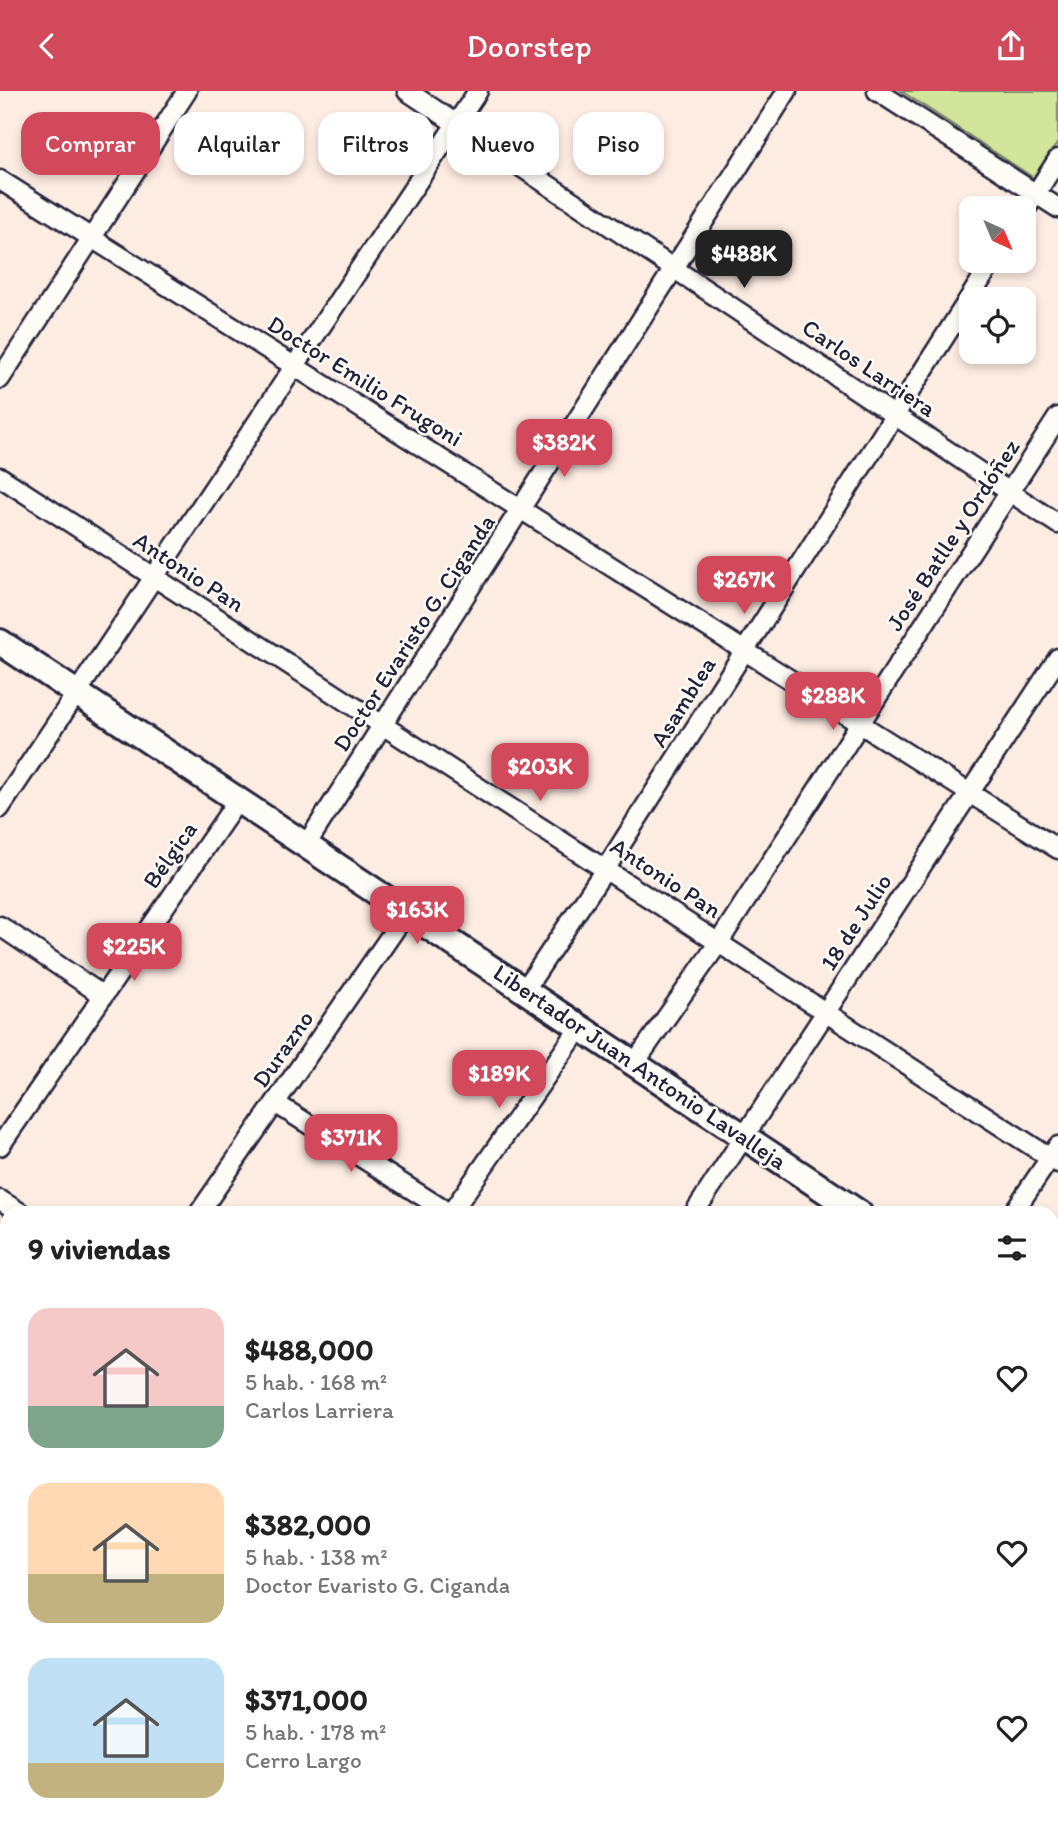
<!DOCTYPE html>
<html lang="es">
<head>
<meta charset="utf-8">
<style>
  :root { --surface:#fff; --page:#f6f6f6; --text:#222; --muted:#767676; --accent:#d1495b }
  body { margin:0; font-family:Itim,sans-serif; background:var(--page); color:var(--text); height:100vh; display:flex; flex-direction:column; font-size:26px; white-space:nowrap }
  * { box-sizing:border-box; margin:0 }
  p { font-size:23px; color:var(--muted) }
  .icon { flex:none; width:38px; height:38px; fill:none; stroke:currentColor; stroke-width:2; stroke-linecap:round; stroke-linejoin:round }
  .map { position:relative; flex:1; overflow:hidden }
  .sheet { position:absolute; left:0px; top:1115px; width:1059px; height:625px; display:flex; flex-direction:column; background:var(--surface); border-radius:21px 21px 0 0; box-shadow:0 4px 10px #0003 }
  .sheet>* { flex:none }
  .top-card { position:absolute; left:21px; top:21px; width:700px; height:63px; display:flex; gap:14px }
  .needle { width:46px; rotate:136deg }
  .buttons { position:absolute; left:959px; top:105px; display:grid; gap:14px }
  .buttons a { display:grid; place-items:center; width:77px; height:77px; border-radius:14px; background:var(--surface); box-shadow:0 4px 10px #0003; font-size:35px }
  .price { position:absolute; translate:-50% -60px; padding:0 16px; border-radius:14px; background:var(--accent); color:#fff; font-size:23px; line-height:46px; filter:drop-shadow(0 2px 4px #0008) }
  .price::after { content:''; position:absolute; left:50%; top:42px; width:21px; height:16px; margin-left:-10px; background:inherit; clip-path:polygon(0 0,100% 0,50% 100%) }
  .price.selected { background:#222; color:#fff }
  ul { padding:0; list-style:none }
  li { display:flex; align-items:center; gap:21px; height:175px; padding:0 28px }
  li span { display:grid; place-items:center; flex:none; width:196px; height:140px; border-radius:21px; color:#555 }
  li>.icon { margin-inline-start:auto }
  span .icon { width:84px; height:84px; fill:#fffc; stroke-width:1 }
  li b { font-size:30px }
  h2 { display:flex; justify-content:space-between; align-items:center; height:84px; padding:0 28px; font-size:30px }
  .chip { padding:0 24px; border-radius:21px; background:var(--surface); box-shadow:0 4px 10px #0003; font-size:24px; line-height:63px }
  .chip.selected { background:var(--accent); color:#fff }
  header { display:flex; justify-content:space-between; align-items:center; height:91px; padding:0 28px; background:var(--accent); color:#fff; font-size:32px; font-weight:600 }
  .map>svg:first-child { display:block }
  .green { fill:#d2e59a; stroke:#7a846a; stroke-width:2 }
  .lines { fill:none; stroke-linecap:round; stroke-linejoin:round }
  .street-casing { stroke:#22223b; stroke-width:23 }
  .secondary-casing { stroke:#22223b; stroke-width:30 }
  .path { stroke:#22223b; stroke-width:2.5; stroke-dasharray:2 5; stroke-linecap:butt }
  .street { stroke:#fdfcf7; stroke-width:18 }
  .secondary { stroke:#fdfcf7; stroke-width:24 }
  .labels { text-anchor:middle; stroke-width:5; stroke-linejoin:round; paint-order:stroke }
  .street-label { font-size:24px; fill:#22223b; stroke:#fdfcf7 }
</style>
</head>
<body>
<header><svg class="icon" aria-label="back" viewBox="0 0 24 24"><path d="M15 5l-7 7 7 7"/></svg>Doorstep<svg class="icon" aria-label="share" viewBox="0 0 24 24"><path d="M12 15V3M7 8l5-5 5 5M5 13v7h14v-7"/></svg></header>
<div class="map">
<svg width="1058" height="1738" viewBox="0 0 1058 1738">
  <rect width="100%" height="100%" fill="#fdece2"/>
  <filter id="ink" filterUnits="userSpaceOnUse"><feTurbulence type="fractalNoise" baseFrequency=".0143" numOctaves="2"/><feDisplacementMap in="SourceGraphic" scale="14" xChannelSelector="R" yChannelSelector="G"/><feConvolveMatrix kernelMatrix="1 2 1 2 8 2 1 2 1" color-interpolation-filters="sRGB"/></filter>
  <g filter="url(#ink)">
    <path class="green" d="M901,0H1058V51L1034,87Z"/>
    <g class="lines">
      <g class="street-casing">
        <g id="street">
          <path d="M407,0L1058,433"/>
          <path d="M877,0L1058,117"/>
          <path d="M0,89L1058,758"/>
          <path d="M1024,121L1058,68"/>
          <path d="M0,288L187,0"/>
          <path d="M0,386L1058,1072"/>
          <path d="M0,717L478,0"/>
          <path d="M306,754L787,0"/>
          <path d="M0,835L102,904"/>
          <path d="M524,900L606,777L993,170"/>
          <path d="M634,973L719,851L1058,326"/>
          <path d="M275,1012L449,1122"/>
          <path d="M0,1055L238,709"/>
          <path d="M0,1109L21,1122"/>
          <path d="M199,1122L407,821"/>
          <path d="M451,1122L579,938"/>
          <path d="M694,1122L1058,567"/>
          <path d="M1013,1122L1058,1055"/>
          <path d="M1052,1312L1058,1302"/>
          <path d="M0,1354L7,1359"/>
          <path d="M0,1420L7,1410"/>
          <path d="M0,1593L7,1597"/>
          <path d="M1052,1670L1058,1661"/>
          <path d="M220,1732L229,1738"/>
          <path d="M616,1732L625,1738"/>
          <path d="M1005,1732L1014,1738"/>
          <path d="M26,1738L30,1732"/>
          <path d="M296,1738L300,1732"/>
          <path d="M521,1738L525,1732"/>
          <path d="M755,1738L759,1732"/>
        </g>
      </g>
      <g class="secondary-casing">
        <g id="secondary">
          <path d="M0,551L859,1122"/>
          <path d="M1052,1250L1058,1254"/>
        </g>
      </g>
      <path class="path" d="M370,1738L373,1732"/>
      <use href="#street" class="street"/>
      <use href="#secondary" class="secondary"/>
    </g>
  </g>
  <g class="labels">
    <g class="street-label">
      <text transform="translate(869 277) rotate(34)" y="8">Carlos Larriera</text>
      <text transform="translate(365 290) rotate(32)" y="8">Doctor Emilio Frugoni</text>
      <text transform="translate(953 444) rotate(-57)" y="8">José Batlle y Ordóñez</text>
      <text transform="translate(189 481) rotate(33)" y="8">Antonio Pan</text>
      <text transform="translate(414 542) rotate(-57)" y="8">Doctor Evaristo G. Ciganda</text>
      <text transform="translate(683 611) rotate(-58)" y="8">Asamblea</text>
      <text transform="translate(170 764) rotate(-55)" y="8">Bélgica</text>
      <text transform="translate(666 787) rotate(33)" y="8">Antonio Pan</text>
      <text transform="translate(856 831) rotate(-57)" y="8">18 de Julio</text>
      <text transform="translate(283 958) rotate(-55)" y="8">Durazno</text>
      <text transform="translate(640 976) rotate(34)" y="8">Libertador Juan Antonio Lavalleja</text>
    </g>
  </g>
</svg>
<div class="buttons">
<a><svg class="needle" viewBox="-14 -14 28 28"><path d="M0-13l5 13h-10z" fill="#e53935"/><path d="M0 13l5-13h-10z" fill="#767676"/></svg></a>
<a><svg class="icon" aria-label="locate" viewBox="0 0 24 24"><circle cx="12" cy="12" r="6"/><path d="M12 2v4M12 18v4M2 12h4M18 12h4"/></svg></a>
</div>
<b class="price selected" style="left:744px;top:199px">$488K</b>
<b class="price" style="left:564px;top:388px">$382K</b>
<b class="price" style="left:744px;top:525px">$267K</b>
<b class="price" style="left:833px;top:641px">$288K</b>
<b class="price" style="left:540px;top:712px">$203K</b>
<b class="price" style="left:417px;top:855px">$163K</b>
<b class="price" style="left:134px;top:892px">$225K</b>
<b class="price" style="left:499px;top:1019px">$189K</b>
<b class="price" style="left:351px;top:1083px">$371K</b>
<div class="top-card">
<a class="chip selected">Comprar</a>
<a class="chip">Alquilar</a>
<a class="chip">Filtros</a>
<a class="chip">Nuevo</a>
<a class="chip">Piso</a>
</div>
<section class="sheet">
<h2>9 viviendas<svg class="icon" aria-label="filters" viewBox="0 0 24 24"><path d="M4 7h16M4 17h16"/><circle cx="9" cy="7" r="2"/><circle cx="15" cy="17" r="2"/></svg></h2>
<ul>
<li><span style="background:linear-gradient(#f6c9c9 70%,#7fa58c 0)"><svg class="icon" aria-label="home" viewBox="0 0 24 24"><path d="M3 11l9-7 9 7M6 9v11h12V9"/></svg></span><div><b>$488,000</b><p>5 hab. · 168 m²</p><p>Carlos Larriera</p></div><svg class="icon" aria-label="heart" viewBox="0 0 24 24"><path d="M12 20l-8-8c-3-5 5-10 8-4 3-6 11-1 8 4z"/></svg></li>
<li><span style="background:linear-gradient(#ffd9b3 65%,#c2b280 0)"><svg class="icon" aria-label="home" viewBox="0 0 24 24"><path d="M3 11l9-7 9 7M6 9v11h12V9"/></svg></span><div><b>$382,000</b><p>5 hab. · 138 m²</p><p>Doctor Evaristo G. Ciganda</p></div><svg class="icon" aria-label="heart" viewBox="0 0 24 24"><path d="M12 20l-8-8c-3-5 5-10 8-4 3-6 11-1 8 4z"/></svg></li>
<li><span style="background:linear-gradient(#bfe0f5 75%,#c2b280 0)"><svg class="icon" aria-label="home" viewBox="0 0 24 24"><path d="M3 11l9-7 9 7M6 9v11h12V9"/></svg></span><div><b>$371,000</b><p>5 hab. · 178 m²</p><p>Cerro Largo</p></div><svg class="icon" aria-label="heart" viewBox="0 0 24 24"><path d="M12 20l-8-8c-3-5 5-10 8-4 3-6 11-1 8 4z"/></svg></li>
</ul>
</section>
</div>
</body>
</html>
